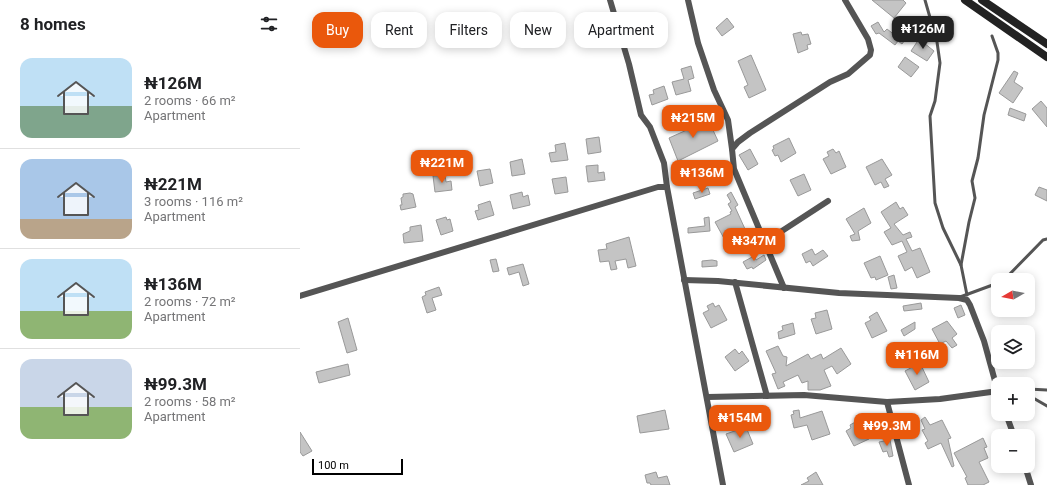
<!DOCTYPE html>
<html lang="en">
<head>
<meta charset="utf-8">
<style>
  :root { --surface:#fff; --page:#f2f2f2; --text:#202124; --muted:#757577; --line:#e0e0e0; --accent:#ea580c }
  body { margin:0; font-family:Roboto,sans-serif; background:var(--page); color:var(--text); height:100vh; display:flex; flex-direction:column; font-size:15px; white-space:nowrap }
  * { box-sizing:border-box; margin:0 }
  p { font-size:13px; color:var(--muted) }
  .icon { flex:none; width:22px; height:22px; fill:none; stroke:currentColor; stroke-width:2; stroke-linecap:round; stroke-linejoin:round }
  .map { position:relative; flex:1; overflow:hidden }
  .sheet { display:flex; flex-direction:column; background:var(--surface); width:300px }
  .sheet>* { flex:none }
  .guide { position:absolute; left:12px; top:12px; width:380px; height:36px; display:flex; gap:8px }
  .needle { width:26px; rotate:261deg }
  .fabs { position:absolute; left:691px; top:273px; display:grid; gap:8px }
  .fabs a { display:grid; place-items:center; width:44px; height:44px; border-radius:8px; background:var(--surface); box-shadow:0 2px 10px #0003; font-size:20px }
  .scale { position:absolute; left:12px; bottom:10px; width:91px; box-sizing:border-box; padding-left:4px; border:2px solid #000; border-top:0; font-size:11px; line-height:14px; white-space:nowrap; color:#000; -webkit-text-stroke:3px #fff; paint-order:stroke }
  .price { position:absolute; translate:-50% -34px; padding:0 9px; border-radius:8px; background:var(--accent); color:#fff; font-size:13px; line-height:26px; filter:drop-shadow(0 1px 2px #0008) }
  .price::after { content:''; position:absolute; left:50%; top:24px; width:12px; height:9px; margin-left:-6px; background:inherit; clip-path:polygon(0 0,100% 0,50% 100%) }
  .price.active { background:#222; color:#fff }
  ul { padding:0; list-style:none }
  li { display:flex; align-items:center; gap:12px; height:100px; padding:0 20px }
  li+li { border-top:1px solid var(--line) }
  li span { display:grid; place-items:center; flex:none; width:112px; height:80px; border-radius:12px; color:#555 }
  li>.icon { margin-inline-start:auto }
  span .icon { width:48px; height:48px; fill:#fffc; stroke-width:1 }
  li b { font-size:17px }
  h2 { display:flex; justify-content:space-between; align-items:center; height:48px; padding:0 20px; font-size:17px }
  .tag { padding:0 14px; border-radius:12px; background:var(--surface); box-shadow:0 2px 10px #0003; font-size:14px; line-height:36px }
  .tag.active { background:var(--accent); color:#fff }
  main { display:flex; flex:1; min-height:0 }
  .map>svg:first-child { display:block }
  .building { fill:#c4c4c4; stroke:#999 }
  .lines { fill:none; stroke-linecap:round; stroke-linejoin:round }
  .lane { stroke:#555; stroke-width:3 }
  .street { stroke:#555; stroke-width:6 }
  .secondary { stroke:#222; stroke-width:8 }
</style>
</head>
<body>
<main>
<section class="sheet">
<h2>8 homes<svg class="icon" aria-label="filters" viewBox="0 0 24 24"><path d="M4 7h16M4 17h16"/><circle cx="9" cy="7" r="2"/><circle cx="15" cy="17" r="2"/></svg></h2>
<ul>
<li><span style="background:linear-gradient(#bfe0f5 60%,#7fa58c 0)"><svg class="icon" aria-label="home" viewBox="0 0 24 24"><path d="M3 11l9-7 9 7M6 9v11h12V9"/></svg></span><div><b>₦126M</b><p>2 rooms · 66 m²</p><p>Apartment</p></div></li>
<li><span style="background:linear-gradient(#a9c7e8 75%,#b9a48a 0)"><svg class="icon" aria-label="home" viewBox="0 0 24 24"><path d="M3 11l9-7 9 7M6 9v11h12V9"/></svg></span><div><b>₦221M</b><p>3 rooms · 116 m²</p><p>Apartment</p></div></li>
<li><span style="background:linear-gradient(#bfe0f5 65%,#8fb573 0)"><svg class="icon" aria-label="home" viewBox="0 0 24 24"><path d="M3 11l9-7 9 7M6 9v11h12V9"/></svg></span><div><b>₦136M</b><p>2 rooms · 72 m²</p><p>Apartment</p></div></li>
<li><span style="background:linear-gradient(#c9d6e8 60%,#8fb573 0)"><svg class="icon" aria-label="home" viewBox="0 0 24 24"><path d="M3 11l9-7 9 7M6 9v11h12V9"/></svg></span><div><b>₦99.3M</b><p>2 rooms · 58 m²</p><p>Apartment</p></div></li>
</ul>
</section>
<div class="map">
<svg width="747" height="485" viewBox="0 0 747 485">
  <rect width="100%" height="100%" fill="#fff"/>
  <g class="building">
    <path d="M572,0H603L606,3L594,18Z"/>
    <path d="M427,18L434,27L422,36L416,28Z"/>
    <path d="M578,22L584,32L587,29L600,39L606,30L610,33L602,44L598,41L595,45L579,33L576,34L571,26Z"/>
    <path d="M501,32L502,35L508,34L511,44L507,45L508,49L498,53L493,34Z"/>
    <path d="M619,39L634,51L627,61L611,51Z"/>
    <path d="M451,55L466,90L449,98L444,87L448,85L438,61Z"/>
    <path d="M605,57L619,67L611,77L598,67Z"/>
    <path d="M391,66L394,78L388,80L391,91L376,95L372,82L384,79L381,69Z"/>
    <path d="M714,71L718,73L714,82L723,88L713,103L699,93Z"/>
    <path d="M364,86L368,99L352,105L349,95L354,94L353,90Z"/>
    <path d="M741,101L747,108V127L732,109Z"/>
    <path d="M710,108L726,114L724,121L708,115Z"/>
    <path d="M407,117L418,141L378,161L369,138L389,129L387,127Z"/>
    <path d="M299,137L301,152L288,154L286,139Z"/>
    <path d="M489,138L496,153L481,162L478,155L475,156L472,150L474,149L473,146Z"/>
    <path d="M265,143L268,160L251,162L249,153L256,152L255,145Z"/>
    <path d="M450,149L458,164L448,170L439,155Z"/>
    <path d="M533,149L536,153L539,151L546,167L531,174L523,159L529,156L527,152Z"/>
    <path d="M222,159L225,174L212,176L210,162Z"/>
    <path d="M582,159L592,175L585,179L589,186L584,188L581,182L575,185L566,167Z"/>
    <path d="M298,165V173L304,172L305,180L288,182L286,166Z"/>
    <path d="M190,169L193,183L180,186L177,171Z"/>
    <path d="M504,174L511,190L498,196L490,180Z"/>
    <path d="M145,175L146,182L151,181L152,190L135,192L133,176Z"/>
    <path d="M266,177L268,192L255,194L252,179Z"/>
    <path d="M739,187L747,190V201L735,195Z"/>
    <path d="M408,188L410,194L395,199L393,193Z"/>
    <path d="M222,192L223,197L228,195L230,205L213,209L210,195Z"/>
    <path d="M431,192L438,205L435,207L445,229L438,232L444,245L431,251L415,222L431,214L430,212L432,211L428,204L431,202L427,195Z"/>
    <path d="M110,193L113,194L116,207L101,210L100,205H102L101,198L103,197V194Z"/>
    <path d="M190,201L194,215L178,220L175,211L179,210L178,205Z"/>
    <path d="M596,202L600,209L603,207L608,215L594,224L603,235L610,232L612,237L606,239L612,251L620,248L630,272L617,278L612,267L605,271L598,256L607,252L602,241L592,245L584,232L591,228L581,212Z"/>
    <path d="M564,208L571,223L558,231L560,240L552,241L550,236L555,234L546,219Z"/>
    <path d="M146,217L147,220L150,219L153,231L141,235L136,220Z"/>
    <path d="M409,217L410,231L388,233V228L405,226L404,218Z"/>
    <path d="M121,225L123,241L104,243L103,234L110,231V227Z"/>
    <path d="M329,237L336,266L328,268L326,259L315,261L317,269L311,270L309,261L300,262L298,250L307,249L306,244Z"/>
    <path d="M512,249L515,255L523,250L528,256L513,266L510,261L506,263L502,254Z"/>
    <path d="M464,255L466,260L453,269L452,267L447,269L443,262L454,256L456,260Z"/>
    <path d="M580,256L588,275L576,280L575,277L571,278L564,263Z"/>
    <path d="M196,259L199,271L193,272L190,260Z"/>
    <path d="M412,260L417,261V266L402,267V261Z"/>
    <path d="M223,264L229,284L223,286L219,272L209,275L207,268Z"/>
    <path d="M594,275L597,288L591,289L588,277Z"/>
    <path d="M139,287L142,295L132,298L136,310L127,313L122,297L126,295L125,292Z"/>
    <path d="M413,303L415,307L419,305L427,320L411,328L403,313L409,310L407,306Z"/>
    <path d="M621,303L622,309L604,311L603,306Z"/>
    <path d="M661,305L665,315L658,318L654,308Z"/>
    <path d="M527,310L532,329L516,334L511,319L516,318L515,313Z"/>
    <path d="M577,312L587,331L572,338L565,323L571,320L569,317Z"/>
    <path d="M48,318L57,350L47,353L38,322Z"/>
    <path d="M647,321L657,334L652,338L657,345L652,348L646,341L640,344L632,329Z"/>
    <path d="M615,322V329L604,336L601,330Z"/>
    <path d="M493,323L495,334L479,339L478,332L483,330L482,326Z"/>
    <path d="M478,346L483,356L487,357L486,366L508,354L511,359L521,354L523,359L541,348L551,364L537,374L532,366L524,370L531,386L520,390H508V381L502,383L498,375L483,382L485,386L478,389L472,374L476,373L466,351Z"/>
    <path d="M435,349L439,354L442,351L449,361L435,371L425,357Z"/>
    <path d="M620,363L629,382L615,390L605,371Z"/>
    <path d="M48,364L50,375L19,383L16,372Z"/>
    <path d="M365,410L369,429L340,433L337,416Z"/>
    <path d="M499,410L500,418L522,411L530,434L512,440L507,425L494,428L491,415L494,414L493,411Z"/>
    <path d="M625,417L630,425L642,420L651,438L648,439L654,466L652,467L641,443L628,449L625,443L628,441L622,430L625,429L621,420Z"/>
    <path d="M557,421L559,425L562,423L569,439L554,446L546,431L551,428L550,425Z"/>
    <path d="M446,427L453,444L434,452L426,434Z"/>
    <path d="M0,432L12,451L3,456L0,452Z"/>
    <path d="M683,438L687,447L684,448L688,458L679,462L689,482L683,485H668L665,478L667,477L654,453Z"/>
    <path d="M590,440L593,456L589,457L587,451L583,452L579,442Z"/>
    <path d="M356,472L358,478L367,476L370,485H351L350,483H347L345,475Z"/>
    <path d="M516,472L523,485H501L509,481L507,478Z"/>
  </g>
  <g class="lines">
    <g class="lane">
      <path d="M625,0L637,42L640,63L635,101L630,116L635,203L643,228L661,265"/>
      <path d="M704,280L743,240L747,239"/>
      <path d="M667,295L661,265L669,222L675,198L672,181L678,158L684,115L698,60V53L692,36"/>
      <path d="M660,297L698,283"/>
      <path d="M728,389L747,390"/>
      <path d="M728,395L747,406"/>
    </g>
    <g class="street">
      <path d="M310,0L329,64L341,115L350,127L364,163L367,187"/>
      <path d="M388,0L398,43L414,90L428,120L432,149"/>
      <path d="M465,242L528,201"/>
      <path d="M384,280L418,281L539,293L659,298L667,300L670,305L684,341L698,392"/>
      <path d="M435,282L467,396"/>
      <path d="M484,288L434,169L432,149L438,142L450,133L530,82L548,74L570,55L571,50L568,39L545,0"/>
      <path d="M0,296L358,187H367L423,485"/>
      <path d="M408,397L504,395L587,402L640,399L698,391"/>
      <path d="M587,402L609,485"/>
      <path d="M706,414L714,436"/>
      <path d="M725,466L731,485"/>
    </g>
    <g class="secondary">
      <path d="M665,0L747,57"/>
      <path d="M682,0L747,44"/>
    </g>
  </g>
</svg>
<div class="fabs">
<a><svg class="needle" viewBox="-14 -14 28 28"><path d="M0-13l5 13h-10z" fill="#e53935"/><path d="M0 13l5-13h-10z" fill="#757577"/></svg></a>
<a><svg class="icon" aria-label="layers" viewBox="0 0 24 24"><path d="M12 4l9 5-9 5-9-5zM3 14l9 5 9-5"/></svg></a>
<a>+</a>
<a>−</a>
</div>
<div class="scale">100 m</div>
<b class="price active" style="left:623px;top:50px">₦126M</b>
<b class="price" style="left:393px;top:139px">₦215M</b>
<b class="price" style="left:142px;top:184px">₦221M</b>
<b class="price" style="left:402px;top:194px">₦136M</b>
<b class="price" style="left:454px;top:262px">₦347M</b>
<b class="price" style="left:617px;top:376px">₦116M</b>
<b class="price" style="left:440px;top:439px">₦154M</b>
<b class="price" style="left:587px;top:447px">₦99.3M</b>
<div class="guide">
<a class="tag active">Buy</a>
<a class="tag">Rent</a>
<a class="tag">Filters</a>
<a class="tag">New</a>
<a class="tag">Apartment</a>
</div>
</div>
</main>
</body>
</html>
